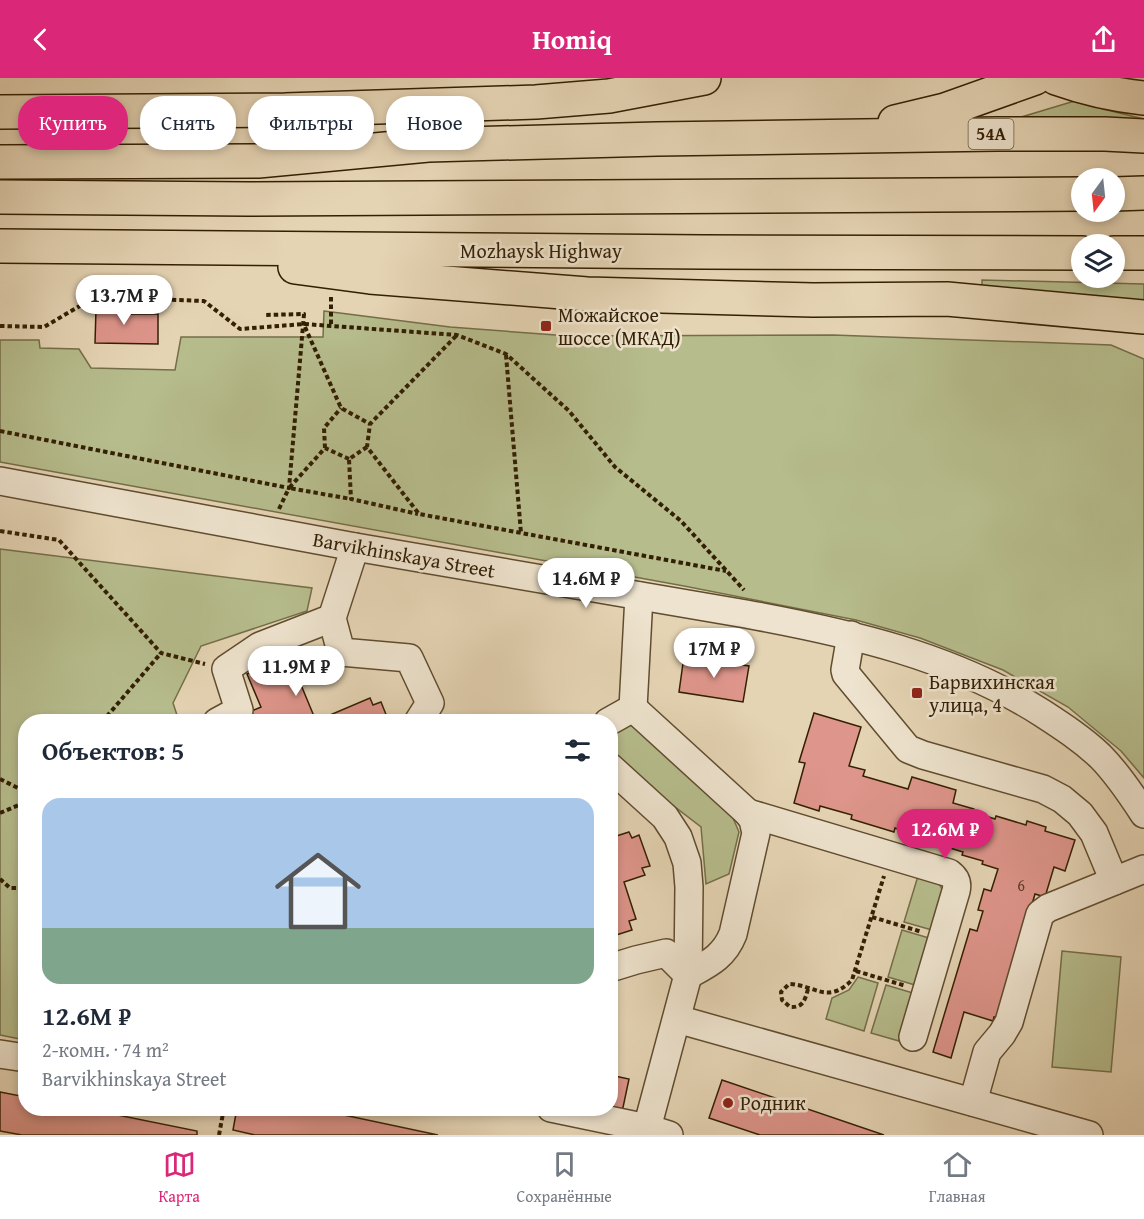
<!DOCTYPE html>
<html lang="ru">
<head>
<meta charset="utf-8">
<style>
  :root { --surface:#fff; --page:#f2f2f3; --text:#1f2937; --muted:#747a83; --line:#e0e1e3; --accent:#db2777 }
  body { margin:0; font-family:"Gentium Book Plus",serif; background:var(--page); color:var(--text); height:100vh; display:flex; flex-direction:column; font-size:22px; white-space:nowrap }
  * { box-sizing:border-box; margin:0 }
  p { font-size:20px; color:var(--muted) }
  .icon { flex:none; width:33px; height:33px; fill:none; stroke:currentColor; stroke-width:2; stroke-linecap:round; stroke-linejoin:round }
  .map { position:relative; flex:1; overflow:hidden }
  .panel { position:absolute; left:18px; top:636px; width:600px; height:402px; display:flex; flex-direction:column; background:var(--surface); border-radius:24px; box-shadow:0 3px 9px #0003 }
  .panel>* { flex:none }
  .top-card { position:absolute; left:18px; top:18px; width:600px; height:54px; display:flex; gap:12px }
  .needle { width:39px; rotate:195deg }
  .tools { position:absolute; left:1071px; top:90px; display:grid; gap:12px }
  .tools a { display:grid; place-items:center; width:54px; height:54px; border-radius:50%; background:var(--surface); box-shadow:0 3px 9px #0003; font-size:30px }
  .price { position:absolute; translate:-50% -51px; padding:0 14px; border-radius:21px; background:#fff; color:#222; font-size:20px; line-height:39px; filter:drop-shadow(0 2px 3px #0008) }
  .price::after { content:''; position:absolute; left:50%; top:36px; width:18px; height:14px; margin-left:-9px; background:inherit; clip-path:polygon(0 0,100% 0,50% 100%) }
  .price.current { background:var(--accent); color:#fff }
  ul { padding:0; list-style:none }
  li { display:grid; align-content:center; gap:12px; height:318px; padding:0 24px }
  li+li { border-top:2px solid var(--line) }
  li span { display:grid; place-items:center; height:186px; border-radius:18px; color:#555 }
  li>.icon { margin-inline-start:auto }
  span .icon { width:108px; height:108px; fill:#fffc; stroke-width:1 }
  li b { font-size:26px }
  h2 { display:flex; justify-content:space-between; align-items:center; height:72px; padding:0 24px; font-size:26px }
  .chip { padding:0 21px; border-radius:24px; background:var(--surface); box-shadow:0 3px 9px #0003; font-size:21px; line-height:54px }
  .chip.current { background:var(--accent); color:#fff }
  header { display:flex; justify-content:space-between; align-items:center; height:78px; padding:0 24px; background:var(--accent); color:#fff; font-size:27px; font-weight:600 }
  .tabs { display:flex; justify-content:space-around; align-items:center; height:84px; border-top:2px solid var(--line); background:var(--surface); font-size:16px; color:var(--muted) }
  .tabs a { display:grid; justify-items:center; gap:3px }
  .tabs .current { color:var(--accent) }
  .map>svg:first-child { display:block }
  .green { fill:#b6bc8c; stroke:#746e48; stroke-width:1.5 }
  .building { fill:#de958b; stroke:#331f03; stroke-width:1.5 }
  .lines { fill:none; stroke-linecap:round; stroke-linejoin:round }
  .minor-casing { stroke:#604c2f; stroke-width:30 }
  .major-casing { stroke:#331f03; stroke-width:36 }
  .path { stroke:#331f03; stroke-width:4; stroke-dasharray:4.5 3; stroke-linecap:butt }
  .minor { stroke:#eee3ce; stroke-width:27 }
  .major { stroke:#e5d4b4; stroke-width:33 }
  .poi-dot { fill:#8f2418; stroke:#eee3ce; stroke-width:2 }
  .labels { text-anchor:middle; stroke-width:5; stroke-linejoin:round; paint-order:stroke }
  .number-label { font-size:16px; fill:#5e3c25 }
  .shield { fill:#eee3ce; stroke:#6b5a40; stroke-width:1.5 }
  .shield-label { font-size:18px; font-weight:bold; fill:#331f03 }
  .street-label { font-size:20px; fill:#331f03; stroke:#eee3ce }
  .poi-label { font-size:20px; fill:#331f03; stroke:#eee3ce; text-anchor:start }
</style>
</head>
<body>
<header><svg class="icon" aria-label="back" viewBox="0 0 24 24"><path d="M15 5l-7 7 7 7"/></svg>Homiq<svg class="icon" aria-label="share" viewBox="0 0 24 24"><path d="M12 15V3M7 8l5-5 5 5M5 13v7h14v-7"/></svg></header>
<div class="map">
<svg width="1144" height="1057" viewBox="0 0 1144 1057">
  <rect width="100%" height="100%" fill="#e5d4b4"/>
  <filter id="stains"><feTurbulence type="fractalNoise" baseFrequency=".00333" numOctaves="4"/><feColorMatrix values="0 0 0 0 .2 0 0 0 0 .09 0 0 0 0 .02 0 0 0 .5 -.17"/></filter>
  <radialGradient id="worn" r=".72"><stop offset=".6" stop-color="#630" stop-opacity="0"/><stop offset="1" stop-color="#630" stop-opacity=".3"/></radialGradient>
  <g class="green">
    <path d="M1081,21L1103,31L1144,41V50L995,47Z"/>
    <path d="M982,202L1144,206V224L982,210Z"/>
    <path d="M324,233L450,249L569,258L833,257L1111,267L1144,281V700L1121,673L1068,629L1003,592L920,560L856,542L684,508L0,384V262H39L40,270L79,271L91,290L175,292L181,259H323Z"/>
    <path d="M0,471L312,510L307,533L201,568L173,625L179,643L26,644L25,962L0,957Z"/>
    <path d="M632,645L730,733L739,754L729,796L706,806L701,749L611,680L610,656Z"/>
    <path d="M918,798C930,801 941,802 943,815L932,852L904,844Z"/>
    <path d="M902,852L929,860L915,907L888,899Z"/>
    <path d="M1062,873L1121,879L1111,994L1052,989Z"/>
    <path d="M858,899L878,905L864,953L826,941L832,920L849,912Z"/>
    <path d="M886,907L913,915L899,963L871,955Z"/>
  </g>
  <g class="building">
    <path d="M106,222L118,225L123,236H158V266L95,265L96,231L100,225Z"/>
    <path d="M279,573L282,581L289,578L316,643L370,620L373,627L381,624L389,644H242L240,638L261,629L247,596L254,593L250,585Z"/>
    <path d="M684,578L749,588L743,624L679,614Z"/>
    <path d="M814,635L861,649L849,688L865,692L863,698L908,711L912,699L956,712L953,725L974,731L973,734L995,741L996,738L1026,747L1027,743L1046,749L1045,753L1075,762L1065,793L1054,789L1045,819L1035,816L999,940L994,939L993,943L964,934L951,980L933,974L970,851L977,853L983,833L978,832L984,811L991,813L998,791L982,786L983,783L962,777L963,774L940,767L941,764L920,758L922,750L905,745L903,753L895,750L894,754L851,741L852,737L820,728L819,733L794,725L805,685L799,684Z"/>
    <path d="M629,754L632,760L639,757L650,788L642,790L645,797L624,804L636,841L629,843L632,852L610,859V760Z"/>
    <path d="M610,997L629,1001L621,1039L610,1030Z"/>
    <path d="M722,1002L884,1057H760L709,1040Z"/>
    <path d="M0,1014L26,1019V1030H83L197,1053V1057H22L0,1053Z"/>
    <path d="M237,1030H311L438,1057H255L233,1052Z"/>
  </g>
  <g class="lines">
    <g class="minor-casing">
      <g id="minor">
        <path d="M0,403L355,469L746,536C850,555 952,578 1042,635C1062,648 1082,661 1100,678C1117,695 1131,716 1144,736"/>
        <path d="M355,469L332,540L341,574L409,580L430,625L418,644"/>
        <path d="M851,557L845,592L846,596L908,671L923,677L1043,711L1062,721L1080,736L1094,755L1114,803"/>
        <path d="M633,630L748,735L753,742L756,755L733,856C724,879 708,886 688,897"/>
        <path d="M633,630L639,518"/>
        <path d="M217,644L239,632L226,591L260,568L332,540"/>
        <path d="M608,644L633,630"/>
        <path d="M610,689L665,739L678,759L687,785L689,809L688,897L647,1050V1057"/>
        <path d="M748,735L949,795C956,800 958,805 956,813L913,959"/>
        <path d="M610,890L636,882L666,875L688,897"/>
        <path d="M677,941L1089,1057"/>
        <path d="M0,976L26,980"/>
        <path d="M973,1024L987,974L1002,956L1009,944L1040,836L1048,830L1144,791"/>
        <path d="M551,1030L647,1050L669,1057"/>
      </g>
    </g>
    <g class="major-casing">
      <g id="major">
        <path d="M1056,0C1084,10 1114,17 1144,20"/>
        <path d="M0,34L285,32L536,24L609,18L704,0"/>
        <path d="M895,44L945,32L1035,0"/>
        <path d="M0,84L258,83L428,67L657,61L997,56H1105L1144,58"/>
        <path d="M1114,116L1144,115"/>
        <path d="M0,119L248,121L1082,116"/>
        <path d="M0,168L703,174L1082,175"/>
        <path d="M1114,175H1144"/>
        <path d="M295,189L370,199L587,216L813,222L947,221L1144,239"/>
      </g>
    </g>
    <g class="path">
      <path d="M331,219V248"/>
      <path d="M0,248L44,249L95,219L204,223L240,251L304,246L457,257L506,276L569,333L615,389L681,443L744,512"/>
      <path d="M305,249L341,330L370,346"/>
      <path d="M456,258L370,346L367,369L419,436L726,493"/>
      <path d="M506,277L521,455"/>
      <path d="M0,353L289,410L304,236L264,237"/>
      <path d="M367,369L349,381L351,421L418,436"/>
      <path d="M325,370L324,350L341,330"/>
      <path d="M349,381L325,370L289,410L351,421"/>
      <path d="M279,431L289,410"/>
      <path d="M0,453L59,462L161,575L205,586"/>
      <path d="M102,644L161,575"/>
      <path d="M0,701L26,714"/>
      <path d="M0,735L26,724"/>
      <path d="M0,801L10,810H26"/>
      <path d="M872,839L922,854"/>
      <path d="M856,893L906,908"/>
      <path d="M808,911C805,922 803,930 790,929L782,922L781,914L789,906C816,907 827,927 852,902L884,798"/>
      <path d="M219,1057L224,1030"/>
    </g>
    <use href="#minor" class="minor"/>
    <use href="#major" class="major"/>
  </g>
  <g class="poi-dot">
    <rect x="540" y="242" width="12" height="12" rx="3"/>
    <rect x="911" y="609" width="12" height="12" rx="3"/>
    <circle cx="728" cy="1025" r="6"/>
  </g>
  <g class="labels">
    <g class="number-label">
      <text x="1021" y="813">6</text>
    </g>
    <rect class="shield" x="968.5" y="41" width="45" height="30" rx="4.5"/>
    <g class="shield-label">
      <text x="991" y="62">54А</text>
    </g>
    <g class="street-label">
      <text x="541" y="180">Mozhaysk Highway</text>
      <text transform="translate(404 477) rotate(10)" y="7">Barvikhinskaya Street</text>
    </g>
    <g class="poi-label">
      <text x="558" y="244">Можайское<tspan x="558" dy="23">шоссе (МКАД)</tspan></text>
      <text x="929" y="611">Барвихинская<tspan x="929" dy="23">улица, 4</tspan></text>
      <text x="740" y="1032">Родник</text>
    </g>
  </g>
  <rect width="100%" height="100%" filter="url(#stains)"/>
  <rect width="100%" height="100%" fill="url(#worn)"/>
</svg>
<div class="tools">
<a><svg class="needle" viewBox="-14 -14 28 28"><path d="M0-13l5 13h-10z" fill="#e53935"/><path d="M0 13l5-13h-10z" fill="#747a83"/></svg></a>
<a><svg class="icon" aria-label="layers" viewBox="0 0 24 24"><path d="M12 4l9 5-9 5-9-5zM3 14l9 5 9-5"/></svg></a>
</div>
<b class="price" style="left:124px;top:248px">13.7M ₽</b>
<b class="price" style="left:586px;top:531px">14.6M ₽</b>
<b class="price" style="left:714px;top:601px">17M ₽</b>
<b class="price" style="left:296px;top:619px">11.9M ₽</b>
<b class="price current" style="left:945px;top:782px">12.6M ₽</b>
<div class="top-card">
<a class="chip current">Купить</a>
<a class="chip">Снять</a>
<a class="chip">Фильтры</a>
<a class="chip">Новое</a>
</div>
<section class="panel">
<h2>Объектов: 5<svg class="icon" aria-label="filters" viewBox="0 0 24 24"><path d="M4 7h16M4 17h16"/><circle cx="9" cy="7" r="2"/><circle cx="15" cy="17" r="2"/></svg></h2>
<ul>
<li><span style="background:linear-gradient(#a9c7e8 70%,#7fa58c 0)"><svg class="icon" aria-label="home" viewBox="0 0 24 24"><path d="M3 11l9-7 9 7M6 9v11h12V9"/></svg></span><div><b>12.6M ₽</b><p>2-комн. · 74 m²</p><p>Barvikhinskaya Street</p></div></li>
</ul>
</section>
</div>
<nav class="tabs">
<a class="current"><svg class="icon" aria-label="map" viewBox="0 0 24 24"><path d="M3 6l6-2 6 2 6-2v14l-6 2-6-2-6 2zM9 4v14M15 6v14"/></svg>Карта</a>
<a><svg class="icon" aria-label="saved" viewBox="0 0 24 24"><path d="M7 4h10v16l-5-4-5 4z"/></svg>Сохранённые</a>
<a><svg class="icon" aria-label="home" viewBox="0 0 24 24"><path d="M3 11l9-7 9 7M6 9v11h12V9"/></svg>Главная</a>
</nav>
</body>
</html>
